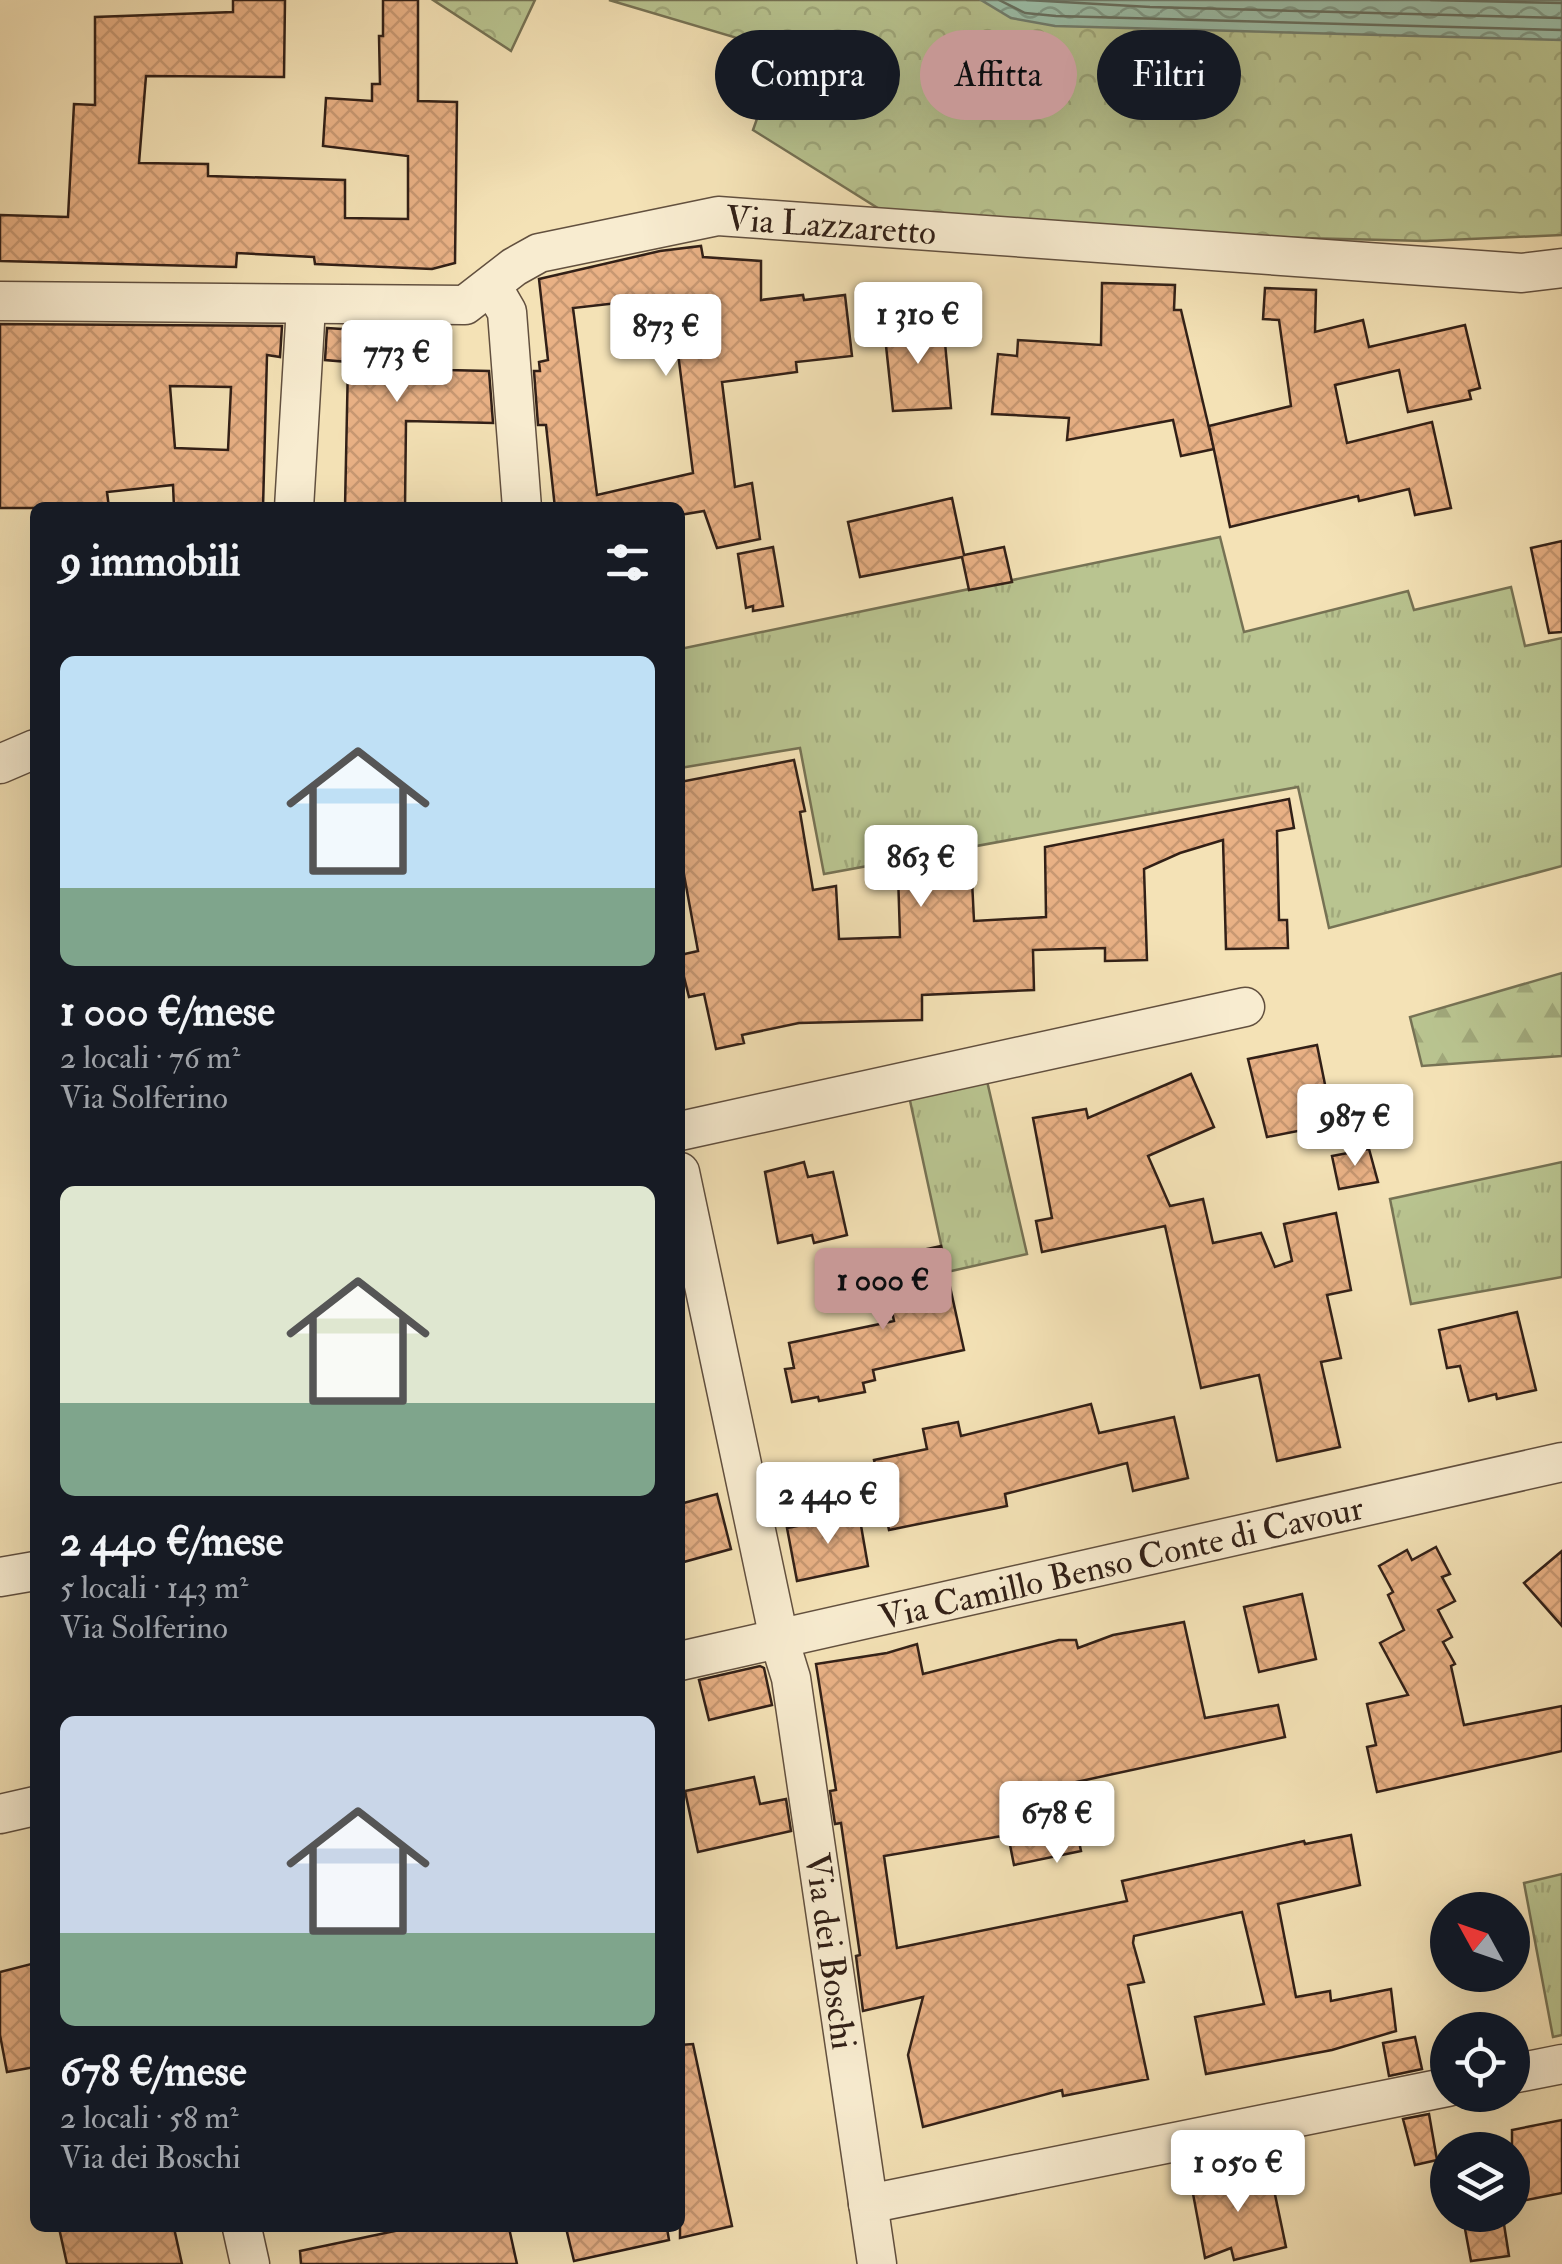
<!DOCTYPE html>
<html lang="it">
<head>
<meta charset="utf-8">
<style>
  :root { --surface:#171b24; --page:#20242c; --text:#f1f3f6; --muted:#9ea1a6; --accent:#c59692 }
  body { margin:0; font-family:"IM FELL Double Pica",serif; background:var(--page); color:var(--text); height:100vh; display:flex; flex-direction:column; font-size:38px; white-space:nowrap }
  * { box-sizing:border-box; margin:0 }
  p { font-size:32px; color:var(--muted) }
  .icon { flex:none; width:55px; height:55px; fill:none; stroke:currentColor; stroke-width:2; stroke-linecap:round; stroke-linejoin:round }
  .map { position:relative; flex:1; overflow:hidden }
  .panel { position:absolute; left:30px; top:502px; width:655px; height:1730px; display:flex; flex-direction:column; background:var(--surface); border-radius:15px; box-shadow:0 10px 40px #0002 }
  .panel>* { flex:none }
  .hud { position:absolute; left:715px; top:30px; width:695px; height:90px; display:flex; gap:20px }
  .needle { width:65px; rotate:310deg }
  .controls { position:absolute; left:1430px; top:1892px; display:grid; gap:20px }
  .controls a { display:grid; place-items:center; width:100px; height:100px; border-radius:50%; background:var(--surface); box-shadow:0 10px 40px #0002; font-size:50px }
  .price { position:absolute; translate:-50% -85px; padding:0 22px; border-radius:10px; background:#fff; color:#222; font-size:32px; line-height:65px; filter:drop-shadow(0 2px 5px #0008) }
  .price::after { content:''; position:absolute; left:50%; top:60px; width:30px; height:22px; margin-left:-15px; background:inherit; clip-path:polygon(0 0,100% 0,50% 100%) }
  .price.current { background:var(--accent); color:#111 }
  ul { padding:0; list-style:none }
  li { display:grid; align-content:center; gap:20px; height:530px; padding:0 30px }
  li span { display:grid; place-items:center; height:310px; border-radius:15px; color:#555 }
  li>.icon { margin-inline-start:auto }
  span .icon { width:180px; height:180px; fill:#fffc; stroke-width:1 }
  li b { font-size:42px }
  h2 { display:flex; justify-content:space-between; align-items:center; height:120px; padding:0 30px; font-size:42px }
  .pill { padding:0 35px; border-radius:45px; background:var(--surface); box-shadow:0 10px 40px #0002; font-size:35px; line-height:90px }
  .pill.current { background:var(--accent); color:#111 }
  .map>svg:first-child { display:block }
  .grass { fill:url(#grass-tufts); stroke:#767254; stroke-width:2.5 }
  .forest { fill:url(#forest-firs); stroke:#767254; stroke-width:2.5 }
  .park { fill:url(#park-crowns); stroke:#767254; stroke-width:2.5 }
  .water { fill:url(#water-waves); stroke:#727f6f; stroke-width:2.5 }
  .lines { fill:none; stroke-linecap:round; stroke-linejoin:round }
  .shore { stroke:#677060; stroke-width:2.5 }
  .building { fill:url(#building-cross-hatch); stroke:#322017; stroke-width:2.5; fill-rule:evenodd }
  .minor-casing { stroke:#62503f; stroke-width:41 }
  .minor { stroke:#f8ecd0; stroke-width:38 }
  .labels { text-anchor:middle; stroke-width:9; stroke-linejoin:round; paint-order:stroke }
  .street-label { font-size:35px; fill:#322017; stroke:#f8ecd0 }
</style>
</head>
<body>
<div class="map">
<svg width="1562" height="2264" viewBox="0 0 1562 2264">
  <defs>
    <pattern id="grass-tufts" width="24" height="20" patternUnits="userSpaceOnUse" patternTransform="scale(2.5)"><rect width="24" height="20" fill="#b9c490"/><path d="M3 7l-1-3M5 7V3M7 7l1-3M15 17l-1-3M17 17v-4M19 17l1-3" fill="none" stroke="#a0a87b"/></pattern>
    <pattern id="forest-firs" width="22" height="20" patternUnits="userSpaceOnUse" patternTransform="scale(2.5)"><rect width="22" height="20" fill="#b9c490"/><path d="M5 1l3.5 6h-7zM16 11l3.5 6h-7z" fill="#a0a87b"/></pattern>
    <pattern id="park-crowns" width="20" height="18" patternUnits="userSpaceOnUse" patternTransform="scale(2.5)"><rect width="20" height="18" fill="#b9c490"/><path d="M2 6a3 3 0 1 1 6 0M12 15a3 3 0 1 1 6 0" fill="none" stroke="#a0a87b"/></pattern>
    <pattern id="water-waves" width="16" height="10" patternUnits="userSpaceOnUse" patternTransform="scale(2.5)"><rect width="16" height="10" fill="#9cbfa9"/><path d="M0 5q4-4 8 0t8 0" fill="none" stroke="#809b89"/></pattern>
    <pattern id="building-cross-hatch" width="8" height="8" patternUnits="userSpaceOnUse" patternTransform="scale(2.5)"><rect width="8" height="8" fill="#e9b185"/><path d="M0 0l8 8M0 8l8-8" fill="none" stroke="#c89872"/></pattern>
  </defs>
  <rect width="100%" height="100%" fill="#f4e2b6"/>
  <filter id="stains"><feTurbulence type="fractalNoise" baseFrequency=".002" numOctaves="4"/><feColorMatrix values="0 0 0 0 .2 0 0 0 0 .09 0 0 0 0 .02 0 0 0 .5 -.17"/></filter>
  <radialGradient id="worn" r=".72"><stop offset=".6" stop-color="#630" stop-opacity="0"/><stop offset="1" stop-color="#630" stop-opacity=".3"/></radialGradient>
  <g class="grass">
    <path d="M1220,537L1244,632L1408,591L1414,610L1511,587L1525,646L1562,638V866L1329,928L1298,787L824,874L800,748L680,768V649Z"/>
    <path d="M987,1081L1027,1254L947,1272L909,1096Z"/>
    <path d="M1562,1162V1277L1411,1304L1390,1199Z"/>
    <path d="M1562,1874V2035L1553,2037L1524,1883Z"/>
  </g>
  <path class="forest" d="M1562,973V1056L1422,1066L1410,1017Z"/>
  <g class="park">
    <path d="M433,0H535L511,51Z"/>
    <path d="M609,0H1562V235L1426,241L1183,235L881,210L753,130L781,51Z"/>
  </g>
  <path class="water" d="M981,0H1562V40L1055,26L1011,18Z"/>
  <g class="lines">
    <g class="shore">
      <path d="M999,0L1025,13L1056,16L1562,30"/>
      <path d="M1027,0L1150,7L1562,18"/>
      <path d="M1431,0L1562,3"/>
    </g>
  </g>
  <g class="building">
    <path d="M233,0H285L284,77L146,76L139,163L208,164V176L345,180V218L408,219V156L323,146L326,98L372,101V84H380L379,36H383V0H418V101L457,102L455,263L432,269L315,264L314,257L237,253L236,267L0,261V215L68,217L74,104L95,105V17L233,12Z"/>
    <path d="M701,246L703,257L761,261V300L803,295L804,300L845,295L852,356L796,362L797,372L722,382L735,487L752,483L760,539L717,548L704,511L680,515V508H555L546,425H538L534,371H540L539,362L548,360L539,279L660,251ZM671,297L693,473L597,495L573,308Z"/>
    <path d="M1102,283L1175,285L1174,310H1181L1214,449L1181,456L1173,420L1067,440L1069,418L992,414L998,354L1017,356L1018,340L1101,345Z"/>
    <path d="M1265,288L1316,290L1315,332L1363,320L1369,347L1465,325L1480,388L1469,391L1471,399L1408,412L1399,370L1335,385L1347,443L1432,422L1451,508L1415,515L1409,489L1359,501L1358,496L1230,527L1209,426L1291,406L1279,320L1263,319Z"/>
    <path d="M943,321L951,408L893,411L884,327Z"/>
    <path d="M0,324L282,326L280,357L267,355L263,508H174L173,485L107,492L109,508H0ZM170,386L231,387L228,450L175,448Z"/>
    <path d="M327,328L446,336L447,370L489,371L493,423L406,421L405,508H345L348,362L325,360Z"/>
    <path d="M952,498L964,555L1004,547L1012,582L969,590L962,557L860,577L848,522Z"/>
    <path d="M1562,541V632L1549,633L1531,548Z"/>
    <path d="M773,547L783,606L753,611V606L746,608L738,554Z"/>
    <path d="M794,760L805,811L800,812L813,890L836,886L839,939L900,937L898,874L971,860L974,921L1046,917L1045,847L1289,799L1294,828L1277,831L1279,920H1287L1288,948L1226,949L1223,840L1180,853L1144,869L1147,960L1105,961V948L1033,950L1034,990L922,995V1020L799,1023L742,1035L744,1043L716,1049L704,994L689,997L680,961V955L698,951L680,853V782Z"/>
    <path d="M1317,1045L1333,1124L1267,1137L1248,1059Z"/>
    <path d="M1191,1074L1214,1127L1148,1156L1170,1206L1203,1199L1213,1243L1261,1233L1275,1267L1292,1261L1284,1224L1336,1213L1351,1290L1327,1295L1341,1358L1321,1362L1340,1447L1277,1461L1259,1375L1201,1388L1165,1226L1042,1252L1036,1221L1052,1218L1033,1118L1086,1109L1088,1118Z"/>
    <path d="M1369,1149L1378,1182L1339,1189L1332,1156Z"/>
    <path d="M804,1162L808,1177L833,1172L847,1235L814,1243L812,1235L778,1243L765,1172Z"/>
    <path d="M941,1246L964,1350L873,1370L875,1380L863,1383L865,1392L819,1401L818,1397L792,1402L785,1369L794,1368L789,1343L894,1321L881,1259Z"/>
    <path d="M1517,1312L1536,1390L1497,1399L1496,1394L1469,1401L1460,1366L1447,1368L1439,1330Z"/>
    <path d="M1091,1404L1099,1433L1174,1417L1188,1478L1133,1491L1127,1463L1005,1494L1007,1506L889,1530L874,1460L927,1449L923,1429L958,1422L961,1436Z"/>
    <path d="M717,1494L731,1549L680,1563V1504Z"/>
    <path d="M859,1514L868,1566L797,1581L787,1528Z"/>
    <path d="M1436,1547L1450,1574L1442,1577L1455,1601L1438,1610L1452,1637L1443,1642L1455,1664L1451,1666L1464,1725L1562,1706V1751L1377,1792L1367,1747L1376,1745L1367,1704L1408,1695L1380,1643L1404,1630L1388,1595L1393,1592L1379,1566L1407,1550L1412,1560Z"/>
    <path d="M1562,1551V1626L1524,1583Z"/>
    <path d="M1302,1594L1316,1659L1259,1672L1244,1607Z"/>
    <path d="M1184,1622L1205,1718L1278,1705L1285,1737L1067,1784L1081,1851L1014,1865L1008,1835L884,1856L897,1948L1127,1901L1122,1881L1304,1841L1305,1844L1351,1835L1360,1885L1278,1904L1296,1997L1330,1991L1331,2001L1391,1989L1396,2031L1332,2050L1206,2074L1195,2017L1264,2004L1242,1912L1134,1936L1133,1943L1144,1982L1128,1985L1148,2079L1063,2096L1062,2090L923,2127L908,2055L923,1997L863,2011L856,1956L860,1955L841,1823L835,1824L830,1791L836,1790L816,1664L887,1653L917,1644L923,1674L1059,1640H1076L1078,1648L1113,1635Z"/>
    <path d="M760,1666L764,1668L772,1705L709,1720L699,1680Z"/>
    <path d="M754,1777L760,1804L786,1799L791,1831L698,1852L685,1791Z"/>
    <path d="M35,1963V2067L7,2072L0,2035V1972Z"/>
    <path d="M1415,2037L1422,2069L1389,2076L1383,2043Z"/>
    <path d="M693,2044L732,2226L680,2238V2045Z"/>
    <path d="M1429,2114L1437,2160L1415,2165L1403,2119Z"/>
    <path d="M1562,2120V2193L1512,2203V2130Z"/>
    <path d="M1263,2169L1267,2187L1273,2185L1286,2247L1234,2260L1231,2248L1205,2258L1191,2183Z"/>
    <path d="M1503,2218L1509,2256L1471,2261L1465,2229Z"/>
    <path d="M59,2228H174L182,2264H67Z"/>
    <path d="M409,2228H509L517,2264H301L300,2251Z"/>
    <path d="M566,2228H667L669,2240L574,2261Z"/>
  </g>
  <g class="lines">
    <g class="minor-casing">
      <g id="minor">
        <path d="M492,286L507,312L522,508"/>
        <path d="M0,301L465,305L514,267L539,253L718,216L1522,273L1562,268"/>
        <path d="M294,508L306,306"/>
        <path d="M0,764L35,749"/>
        <path d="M680,1131L1245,1007"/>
        <path d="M680,1172L779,1639L791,1678L877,2264"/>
        <path d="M0,1577L35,1571"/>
        <path d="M680,1661L1562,1462"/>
        <path d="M0,1814L35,1806"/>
        <path d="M1512,2074L1562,2064"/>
        <path d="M868,2204L1448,2087"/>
        <path d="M242,2228L250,2264"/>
      </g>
    </g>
    <use href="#minor" class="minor"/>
  </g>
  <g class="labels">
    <g class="street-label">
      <text transform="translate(831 225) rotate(4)" y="12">Via Lazzaretto</text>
      <text transform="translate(1121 1562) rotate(-13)" y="12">Via Camillo Benso Conte di Cavour</text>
      <text transform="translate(831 1951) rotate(82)" y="12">Via dei Boschi</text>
    </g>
  </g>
  <rect width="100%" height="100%" filter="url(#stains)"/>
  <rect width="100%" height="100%" fill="url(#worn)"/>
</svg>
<div class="controls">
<a><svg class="needle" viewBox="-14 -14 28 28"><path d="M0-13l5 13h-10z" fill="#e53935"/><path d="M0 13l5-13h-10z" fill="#9ea1a6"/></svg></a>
<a><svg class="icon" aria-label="locate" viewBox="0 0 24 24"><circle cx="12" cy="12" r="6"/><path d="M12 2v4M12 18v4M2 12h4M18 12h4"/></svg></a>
<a><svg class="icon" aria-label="layers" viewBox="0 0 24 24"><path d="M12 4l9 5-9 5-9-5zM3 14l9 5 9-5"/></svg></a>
</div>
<b class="price" style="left:918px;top:367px">1 310 €</b>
<b class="price" style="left:666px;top:379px">873 €</b>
<b class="price" style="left:397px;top:405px">773 €</b>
<b class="price" style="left:921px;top:910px">863 €</b>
<b class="price" style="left:1355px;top:1169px">987 €</b>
<b class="price current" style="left:883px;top:1333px">1 000 €</b>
<b class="price" style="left:828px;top:1547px">2 440 €</b>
<b class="price" style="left:1057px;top:1866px">678 €</b>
<b class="price" style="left:1238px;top:2215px">1 050 €</b>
<div class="hud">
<a class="pill">Compra</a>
<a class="pill current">Affitta</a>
<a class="pill">Filtri</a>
</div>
<section class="panel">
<h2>9 immobili<svg class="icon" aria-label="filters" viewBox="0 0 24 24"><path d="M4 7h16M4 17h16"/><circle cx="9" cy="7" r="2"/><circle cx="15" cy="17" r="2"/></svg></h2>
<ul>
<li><span style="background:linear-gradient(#bfe0f5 75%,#7fa58c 0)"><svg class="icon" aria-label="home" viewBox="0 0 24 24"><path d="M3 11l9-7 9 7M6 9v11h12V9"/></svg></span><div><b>1 000 €/mese</b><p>2 locali · 76 m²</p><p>Via Solferino</p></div></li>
<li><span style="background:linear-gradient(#dfe7d0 70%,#7fa58c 0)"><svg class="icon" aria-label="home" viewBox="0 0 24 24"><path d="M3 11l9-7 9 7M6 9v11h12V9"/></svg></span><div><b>2 440 €/mese</b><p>5 locali · 143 m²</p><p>Via Solferino</p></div></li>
<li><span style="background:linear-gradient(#c9d6e8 70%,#7fa58c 0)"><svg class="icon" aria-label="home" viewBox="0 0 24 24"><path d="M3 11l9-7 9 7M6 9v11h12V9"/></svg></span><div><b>678 €/mese</b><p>2 locali · 58 m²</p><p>Via dei Boschi</p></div></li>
</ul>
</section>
</div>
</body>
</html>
